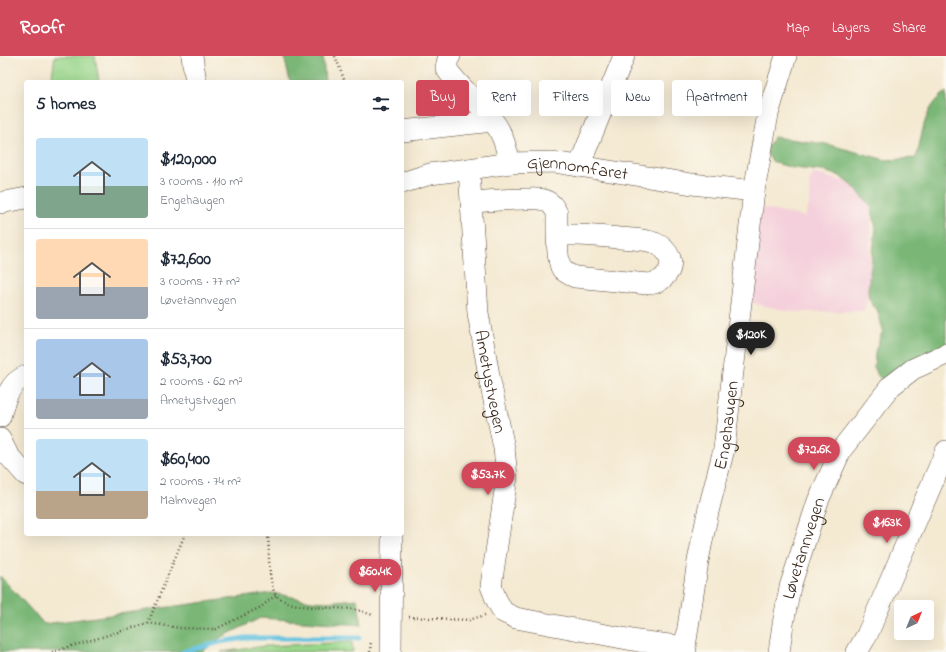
<!DOCTYPE html>
<html lang="en">
<head>
<meta charset="utf-8">
<style>
  :root { --surface:#fff; --page:#f6f6f7; --text:#1f2937; --muted:#747a83; --line:#e0e1e3; --accent:#d1495b }
  body { margin:0; font-family:"Indie Flower",sans-serif; background:var(--page); color:var(--text); height:100vh; display:flex; flex-direction:column; font-size:15px; white-space:nowrap }
  * { box-sizing:border-box; margin:0 }
  p { font-size:13px; color:var(--muted) }
  .icon { flex:none; width:22px; height:22px; fill:none; stroke:currentColor; stroke-width:2; stroke-linecap:round; stroke-linejoin:round }
  .map { position:relative; flex:1; overflow:hidden }
  .panel { position:absolute; left:24px; top:24px; width:380px; height:456px; display:flex; flex-direction:column; background:var(--surface); border-radius:4px; box-shadow:0 4px 16px #0002 }
  .panel>* { flex:none }
  .guide { position:absolute; left:416px; top:24px; width:380px; height:36px; display:flex; gap:8px }
  .needle { width:26px; rotate:43deg }
  .fabs { position:absolute; left:894px; top:544px; display:grid; gap:8px }
  .fabs a { display:grid; place-items:center; width:40px; height:40px; border-radius:4px; background:var(--surface); box-shadow:0 4px 16px #0002; font-size:20px }
  .price { position:absolute; translate:-50% -34px; padding:0 9px; border-radius:14px; background:var(--accent); color:#fff; font-size:13px; line-height:26px; filter:drop-shadow(0 1px 2px #0008) }
  .price::after { content:''; position:absolute; left:50%; top:24px; width:12px; height:9px; margin-left:-6px; background:inherit; clip-path:polygon(0 0,100% 0,50% 100%) }
  .price.on { background:#222; color:#fff }
  ul { padding:0; list-style:none }
  li { display:flex; align-items:center; gap:12px; height:100px; padding:0 12px }
  li+li { border-top:1px solid var(--line) }
  li span { display:grid; place-items:center; flex:none; width:112px; height:80px; border-radius:4px; color:#555 }
  li>.icon { margin-inline-start:auto }
  span .icon { width:48px; height:48px; fill:#fffc; stroke-width:1 }
  li b { font-size:17px }
  h2 { display:flex; justify-content:space-between; align-items:center; height:48px; padding:0 12px; font-size:17px }
  .pill { padding:0 14px; border-radius:4px; background:var(--surface); box-shadow:0 4px 16px #0002; font-size:14px; line-height:36px }
  .pill.on { background:var(--accent); color:#fff }
  header { display:flex; align-items:center; gap:24px; box-sizing:border-box; height:56px; padding:0 20px; background:var(--accent); color:#fff }
  header strong { font-size:19px }
  nav { display:flex; gap:22px; margin-inline-start:auto; font-size:14px }
  .map>svg:first-child { display:block }
  .built { fill:#f4cfdc }
  .green { fill:#98d68b; stroke:#6a8054 }
  .forest { fill:#7ab777; stroke:#5a704a }
  .lines { fill:none; stroke-linecap:round; stroke-linejoin:round }
  .stream { stroke:#64c3e2; stroke-width:5 }
  .minor-casing { stroke:#574739; stroke-width:22 }
  .path { stroke:#574739; stroke-width:2.5; stroke-dasharray:1 3; stroke-linecap:butt }
  .minor { stroke:#fff; stroke-width:21 }
  .labels { text-anchor:middle; stroke-width:4; stroke-linejoin:round; paint-order:stroke }
  .street-label { font-size:18px; fill:#3b2a1e; stroke:#fbf7ec }
</style>
</head>
<body>
<header>
<strong>Roofr</strong>
<nav><a>Map</a><a>Layers</a><a>Share</a></nav>
</header>
<div class="map">
<svg width="946" height="596" viewBox="0 0 946 596">
  <rect width="100%" height="100%" fill="#fbf7ec"/>
  <filter id="ink" filterUnits="userSpaceOnUse"><feTurbulence type="fractalNoise" baseFrequency=".025" numOctaves="2"/><feDisplacementMap in="SourceGraphic" scale="8" xChannelSelector="R" yChannelSelector="G"/><feConvolveMatrix kernelMatrix="1 2 1 2 8 2 1 2 1" color-interpolation-filters="sRGB"/></filter>
  <filter id="wash" filterUnits="userSpaceOnUse"><feTurbulence type="fractalNoise" baseFrequency=".012" numOctaves="4" result="noise"/><feDisplacementMap in="SourceGraphic" scale="16" xChannelSelector="R" yChannelSelector="G"/><feGaussianBlur stdDeviation="0.9" result="paint"/><feColorMatrix in="noise" values="0 0 0 0 0 0 0 0 0 0 0 0 0 0 0 0 0 1.4 0 .05"/><feComposite in="paint" operator="in"/></filter>
  <g filter="url(#wash)">
    <rect width="100%" height="100%" fill="#f4e9d1"/>
    <path class="built" d="M813,117L872,133L869,238L864,255L794,256L752,247L749,234L761,152L805,161L810,146L809,126Z"/>
    <g class="green">
      <path d="M55,0H95L99,26H53L52,20Z"/>
      <path d="M352,586L353,596H221L266,590Z"/>
    </g>
    <g class="forest">
      <path d="M284,0H323L325,26H290Z"/>
      <path d="M946,36V287L941,291L889,321L882,323L876,318L874,311L875,296L883,274L877,253C870,248 868,241 868,233L876,172L871,150L851,128L838,119L823,115L793,112L779,108L772,105L765,95L774,81L826,88L886,104L916,102C924,75 922,54 946,36Z"/>
      <path d="M0,520L44,568L273,537L311,545L326,546L357,543L362,569L260,562L220,582L202,596H0Z"/>
    </g>
    <g class="lines">
      <path class="stream" d="M183,596L220,586L245,582H359"/>
    </g>
  </g>
  <g filter="url(#ink)">
    <g class="lines">
      <g class="minor-casing">
        <g id="minor">
          <path d="M192,0L196,26"/>
          <path d="M450,0L448,3L446,12C459,32 479,46 493,65C503,77 506,92 510,107"/>
          <path d="M402,75L493,65"/>
          <path d="M579,110L624,0"/>
          <path id="s1" d="M469,113L478,257L490,325L504,392L507,421L491,530L496,543L503,556L516,562L638,585L685,591"/>
          <path id="s2" d="M402,127L430,118L469,113L510,107L553,106L692,128L754,135"/>
          <path d="M471,146C489,145 507,143 525,143C531,143 538,142 544,144C551,146 554,151 557,157C557,169 556,204 562,213C565,217 570,219 575,221L648,228C658,227 663,224 668,216C671,213 671,206 670,202C667,195 662,190 655,187C644,183 630,183 619,182C598,180 578,178 558,179"/>
          <path d="M0,147L26,142"/>
          <path d="M0,361C4,346 9,326 26,320"/>
          <path d="M0,383L8,399L26,419"/>
          <path d="M391,596L392,478"/>
          <path id="s3" d="M686,596L685,591L698,505L708,456L724,393L754,135L768,58L786,0"/>
          <path id="s4" d="M779,596L783,568L790,531L818,445L841,394L891,330L913,313L946,298"/>
          <path d="M857,596L867,579L946,395"/>
        </g>
      </g>
      <g class="path">
        <path d="M335,0L345,26"/>
        <path d="M268,478C269,492 268,528 276,539C288,554 334,551 353,553C360,554 367,558 374,559"/>
        <path d="M409,561L469,564L485,559"/>
        <path d="M148,567L180,572L216,573L261,551L276,539"/>
        <path d="M52,596L148,567L185,478"/>
        <path d="M370,596L371,585"/>
      </g>
      <use href="#minor" class="minor"/>
    </g>
  </g>
  <g class="labels">
    <g class="street-label">
      <text dy="6" stroke="none"><textPath href="#s2" startOffset="178">Gjennomfaret</textPath></text>
      <text dy="6" stroke="none"><textPath href="#s1" startOffset="214">Ametystvegen</textPath></text>
      <text dy="6" stroke="none"><textPath href="#s3" startOffset="231">Engehaugen</textPath></text>
      <text dy="6" stroke="none"><textPath href="#s4" startOffset="107">Løvetannvegen</textPath></text>
    </g>
  </g>
</svg>
<div class="fabs">
<a><svg class="needle" viewBox="-14 -14 28 28"><path d="M0-13l5 13h-10z" fill="#e53935"/><path d="M0 13l5-13h-10z" fill="#747a83"/></svg></a>
</div>
<b class="price on" style="left:751px;top:300px">$120K</b>
<b class="price" style="left:814px;top:415px">$72.6K</b>
<b class="price" style="left:488px;top:440px">$53.7K</b>
<b class="price" style="left:887px;top:488px">$163K</b>
<b class="price" style="left:375px;top:537px">$60.4K</b>
<div class="guide">
<a class="pill on">Buy</a>
<a class="pill">Rent</a>
<a class="pill">Filters</a>
<a class="pill">New</a>
<a class="pill">Apartment</a>
</div>
<section class="panel">
<h2>5 homes<svg class="icon" aria-label="filters" viewBox="0 0 24 24"><path d="M4 7h16M4 17h16"/><circle cx="9" cy="7" r="2"/><circle cx="15" cy="17" r="2"/></svg></h2>
<ul>
<li><span style="background:linear-gradient(#bfe0f5 60%,#7fa58c 0)"><svg class="icon" aria-label="home" viewBox="0 0 24 24"><path d="M3 11l9-7 9 7M6 9v11h12V9"/></svg></span><div><b>$120,000</b><p>3 rooms · 110 m²</p><p>Engehaugen</p></div></li>
<li><span style="background:linear-gradient(#ffd9b3 60%,#9aa5b1 0)"><svg class="icon" aria-label="home" viewBox="0 0 24 24"><path d="M3 11l9-7 9 7M6 9v11h12V9"/></svg></span><div><b>$72,600</b><p>3 rooms · 77 m²</p><p>Løvetannvegen</p></div></li>
<li><span style="background:linear-gradient(#a9c7e8 75%,#9aa5b1 0)"><svg class="icon" aria-label="home" viewBox="0 0 24 24"><path d="M3 11l9-7 9 7M6 9v11h12V9"/></svg></span><div><b>$53,700</b><p>2 rooms · 62 m²</p><p>Ametystvegen</p></div></li>
<li><span style="background:linear-gradient(#bfe0f5 65%,#b9a48a 0)"><svg class="icon" aria-label="home" viewBox="0 0 24 24"><path d="M3 11l9-7 9 7M6 9v11h12V9"/></svg></span><div><b>$60,400</b><p>2 rooms · 74 m²</p><p>Malmvegen</p></div></li>
</ul>
</section>
</div>
</body>
</html>
